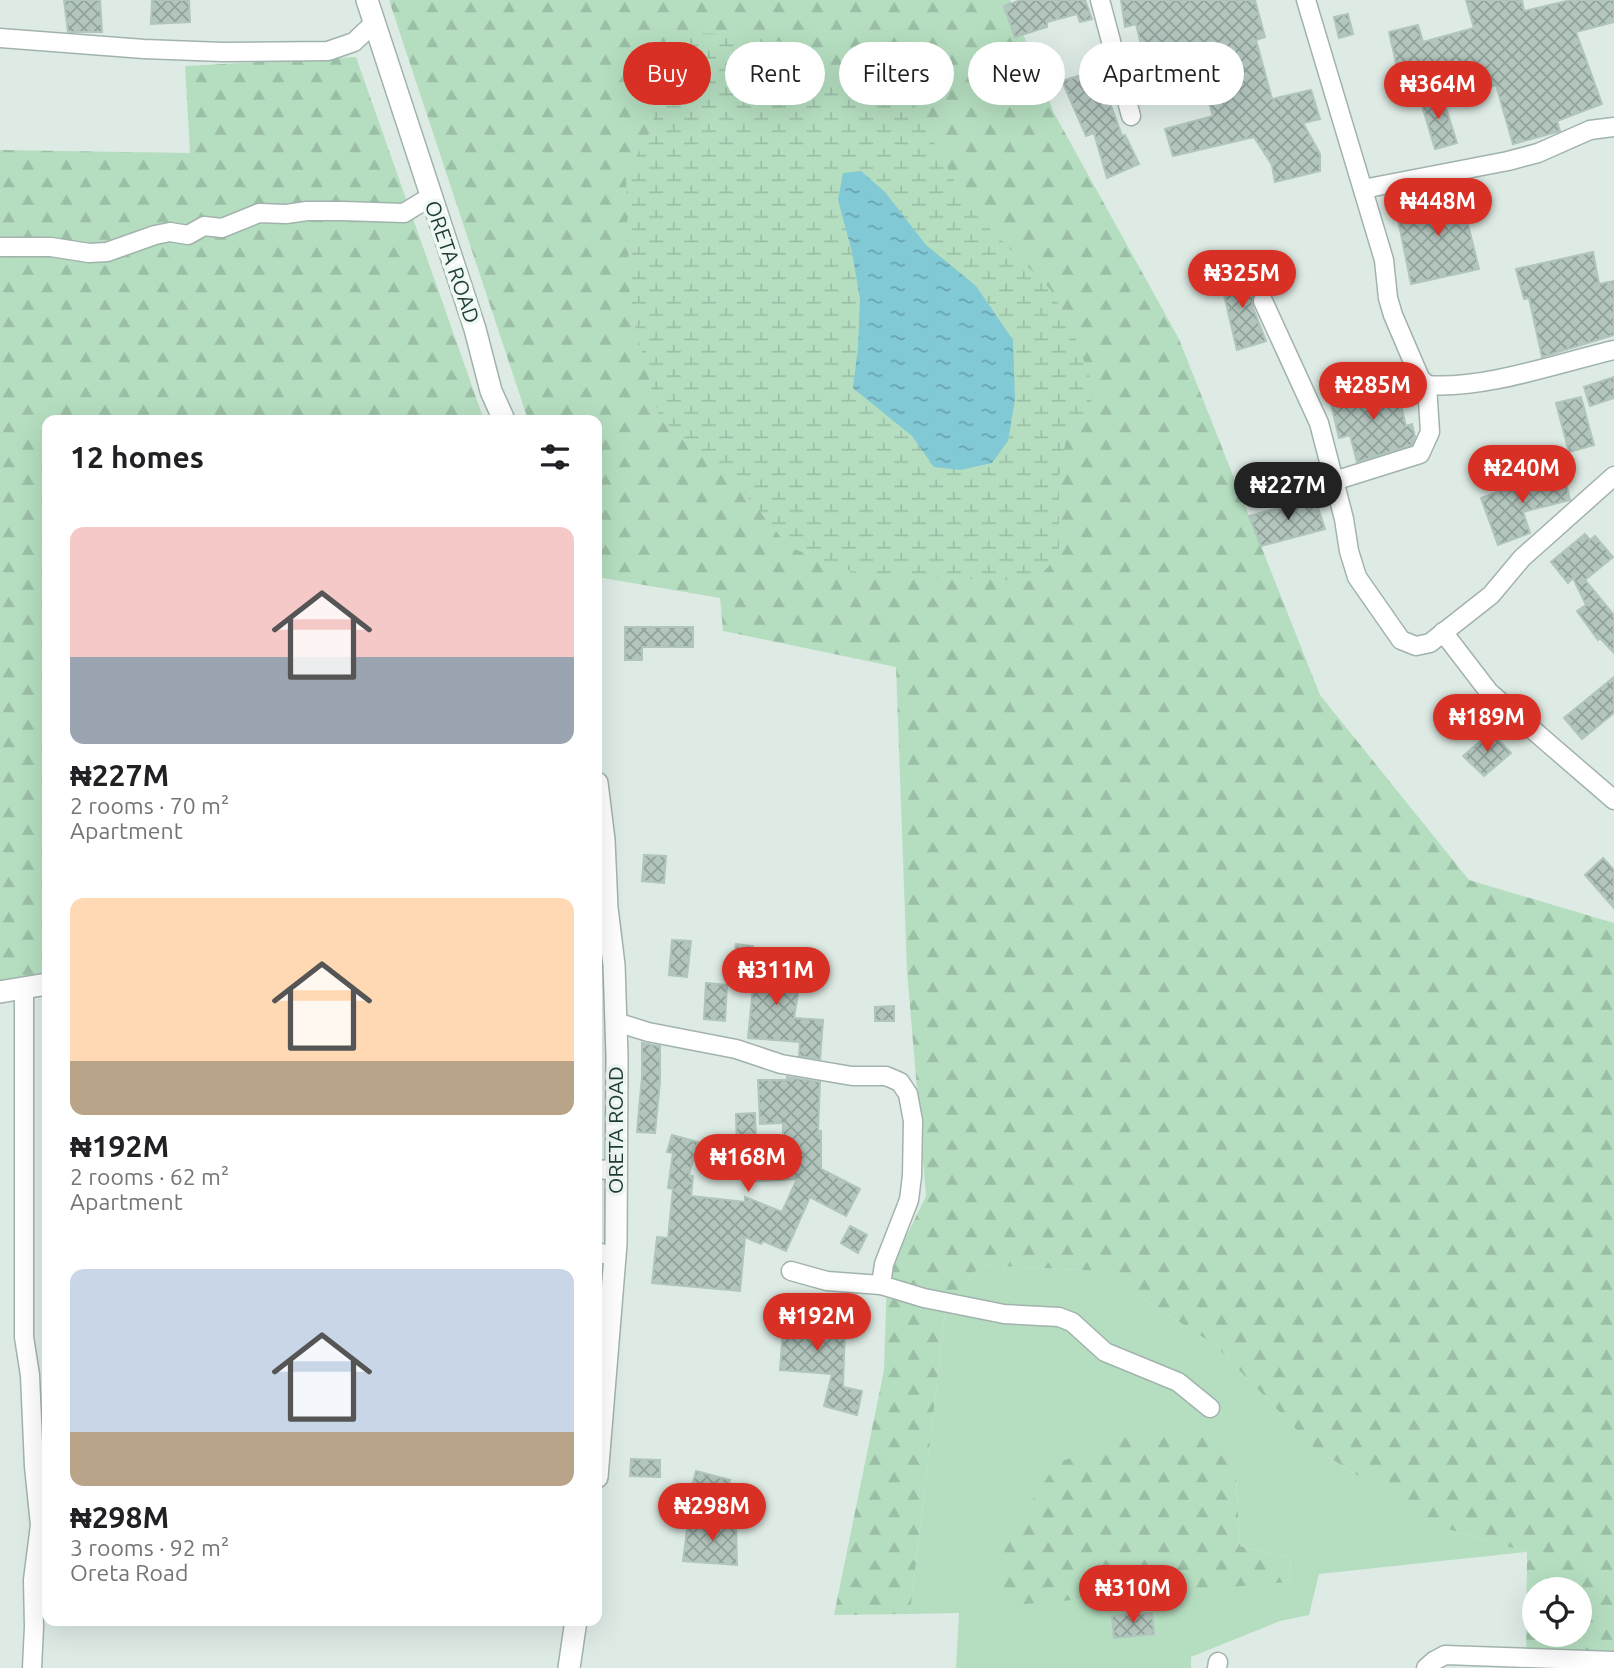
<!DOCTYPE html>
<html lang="en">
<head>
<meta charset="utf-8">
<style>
  :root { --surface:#fff; --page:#f6f6f6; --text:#202124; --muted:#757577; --accent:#d93025 }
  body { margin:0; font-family:Ubuntu,sans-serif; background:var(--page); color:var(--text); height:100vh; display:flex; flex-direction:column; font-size:26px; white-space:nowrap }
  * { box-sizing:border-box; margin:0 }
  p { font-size:23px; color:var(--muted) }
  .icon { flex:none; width:38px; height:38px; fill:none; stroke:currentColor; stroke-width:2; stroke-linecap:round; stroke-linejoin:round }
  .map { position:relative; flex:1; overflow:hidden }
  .drawer { position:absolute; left:42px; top:415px; width:560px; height:1211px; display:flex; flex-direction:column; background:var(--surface); border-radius:14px; box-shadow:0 7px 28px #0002 }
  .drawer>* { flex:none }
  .hud { position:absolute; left:623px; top:42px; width:665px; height:63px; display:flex; gap:14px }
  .buttons { position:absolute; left:1522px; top:1577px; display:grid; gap:14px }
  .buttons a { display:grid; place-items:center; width:70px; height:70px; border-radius:50%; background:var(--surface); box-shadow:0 7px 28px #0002; font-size:35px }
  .price { position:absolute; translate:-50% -60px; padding:0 16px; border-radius:24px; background:var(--accent); color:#fff; font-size:23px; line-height:46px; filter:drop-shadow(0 2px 4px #0008) }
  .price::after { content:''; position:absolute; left:50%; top:42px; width:21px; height:16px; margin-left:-10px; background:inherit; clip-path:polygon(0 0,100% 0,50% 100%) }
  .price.on { background:#222; color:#fff }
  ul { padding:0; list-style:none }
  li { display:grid; align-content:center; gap:14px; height:371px; padding:0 28px }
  li span { display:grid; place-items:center; height:217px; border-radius:14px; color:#555 }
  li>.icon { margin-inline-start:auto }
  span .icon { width:126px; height:126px; fill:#fffc; stroke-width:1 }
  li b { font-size:30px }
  h2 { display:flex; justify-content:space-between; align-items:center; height:84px; padding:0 28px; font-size:30px }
  .pill { padding:0 24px; border-radius:32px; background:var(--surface); box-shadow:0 7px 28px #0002; font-size:24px; line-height:63px }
  .pill.on { background:var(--accent); color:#fff }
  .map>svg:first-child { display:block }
  .green { fill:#b5dec0; fill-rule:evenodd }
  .forest { fill:url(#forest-firs); fill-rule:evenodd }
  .wetland { fill:url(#wetland-marsh); fill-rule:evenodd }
  .water { fill:url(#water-ripples) }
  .building { fill:url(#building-cross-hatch); stroke:#b0c5bc; stroke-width:2 }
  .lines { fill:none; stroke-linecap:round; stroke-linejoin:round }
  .minor-casing { stroke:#a1b3ac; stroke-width:21 }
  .tertiary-casing { stroke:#a1b3ac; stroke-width:24 }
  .minor { stroke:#fff; stroke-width:18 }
  .tertiary { stroke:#fff; stroke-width:21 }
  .labels { text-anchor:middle; stroke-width:7; stroke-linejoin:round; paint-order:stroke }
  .street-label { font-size:21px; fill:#1e3c34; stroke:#eff8f3 }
</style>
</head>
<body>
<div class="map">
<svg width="1614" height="1668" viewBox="0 0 1614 1668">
  <defs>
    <pattern id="forest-firs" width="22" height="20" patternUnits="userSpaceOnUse" patternTransform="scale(1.75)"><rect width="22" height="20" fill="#b5dec0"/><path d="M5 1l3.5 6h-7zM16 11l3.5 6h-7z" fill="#9bbfa6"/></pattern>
    <pattern id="wetland-marsh" width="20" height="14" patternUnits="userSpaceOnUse" patternTransform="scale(1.75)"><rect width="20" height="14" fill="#b5dec0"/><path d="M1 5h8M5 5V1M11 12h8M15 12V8" fill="none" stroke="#9bbfa6"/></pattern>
    <pattern id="water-ripples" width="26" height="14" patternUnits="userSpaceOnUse" patternTransform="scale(1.75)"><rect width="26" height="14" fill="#81c9d5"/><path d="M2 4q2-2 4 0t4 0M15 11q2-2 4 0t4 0" fill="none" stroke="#69a4ae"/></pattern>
    <pattern id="building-cross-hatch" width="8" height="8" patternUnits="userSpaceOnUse" patternTransform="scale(1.75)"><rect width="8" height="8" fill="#b3c6be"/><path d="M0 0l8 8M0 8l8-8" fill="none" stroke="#91a29b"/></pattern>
  </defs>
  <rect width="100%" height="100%" fill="#deebe5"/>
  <path class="green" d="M980,1265L1100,1271L1215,1345L1313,1447L1434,1525L1527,1552L1319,1574L1309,1615L1280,1621L1191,1657V1668H956L959,1613L910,1614L945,1314ZM1236,1477L1240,1546L1291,1558L1289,1582L999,1550L1027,1510Z"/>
  <g class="forest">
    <path d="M389,0H1010L1054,113L1179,339L1320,695L1469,880L1614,923V1668H1526L1527,1552L1434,1525L1313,1447L1215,1345L1100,1271L980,1265L945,1314L910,1614L834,1615L884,1370L887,1276L926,1196L907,971L896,667L723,631L720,598L597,577V420H528ZM1535,1589H1580V1634H1535Z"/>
    <path d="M356,57L484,420H47V972L0,981V150L190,153L185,66Z"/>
    <path d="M1139,1432L1207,1434L1236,1477L1240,1546L1291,1558L1289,1582L1013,1605L998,1574L999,1550L1057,1463Z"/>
  </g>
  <path class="wetland" d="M686,33L730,34L783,42L815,69L861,88L910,97L968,207L1050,289L1070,323L1094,388L1089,413L1067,435L1059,476V555L1035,581L863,576L789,547L733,479L659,417L630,307L626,175L652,128L665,42ZM885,192L926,245L976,286L1012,340L1015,400L1008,441L934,467L912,436L853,388L858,348L860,299L852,252Z"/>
  <path class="water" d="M861,171L885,192L926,245L976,286L1013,340L1015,399L1008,441L992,463L960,470L934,467L912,436L853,388L858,348L860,299L852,252L838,200L843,173Z"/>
  <g class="building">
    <path d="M64,0H100L102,32H68Z"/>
    <path d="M152,0H189L190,22L151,24Z"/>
    <path d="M1021,0H1085L1092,19L1080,22L1077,14L1047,22V27L1015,37L1004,6Z"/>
    <path d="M1121,0H1255L1265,37L1256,40L1272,99L1311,90L1320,119L1303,123L1320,154V171L1275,182L1272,165L1254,137L1173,156L1165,129L1213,116L1195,57L1147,69L1136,24L1125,27Z"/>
    <path d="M1466,0H1522L1524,11L1571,0H1614V22L1576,32L1602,104L1557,121L1560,131L1513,144L1496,85L1448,99L1438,66L1399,76L1389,32L1418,25L1423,42L1474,28Z"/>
    <path d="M1348,14L1353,34L1339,38L1334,17Z"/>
    <path d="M1098,70L1122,136L1125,135L1139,164L1107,178L1094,133L1086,136L1062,81Z"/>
    <path d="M1441,92L1457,143L1435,149L1420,99Z"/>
    <path d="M1459,188L1479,269L1411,284L1397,214L1427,207L1424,196Z"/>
    <path d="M1593,252L1599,284L1614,281V335L1542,357L1529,298L1524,299L1516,269Z"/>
    <path d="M1248,270L1254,294L1252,305L1266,341L1237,350L1220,278Z"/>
    <path d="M1614,377V398L1590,406L1584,387Z"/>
    <path d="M1396,384L1406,426L1412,424L1415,437L1412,445L1357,462L1350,435L1339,438L1330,400Z"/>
    <path d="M1581,397L1594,445L1569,452L1556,403Z"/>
    <path d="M1564,474L1570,500L1523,512L1530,533L1498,545L1481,498L1512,486Z"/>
    <path d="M1315,498L1325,529L1261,546L1249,516Z"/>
    <path d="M1585,534L1590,540L1595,536L1613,557L1585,580L1614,615V653L1600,638L1598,640L1577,611L1586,605L1573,578L1568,583L1551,562Z"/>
    <path d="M625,627H693V647H642V660H625Z"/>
    <path d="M1614,677V713L1582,739L1564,718Z"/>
    <path d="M1491,732L1511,753L1484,776L1463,756Z"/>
    <path d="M644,855L666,856L664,883L642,881Z"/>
    <path d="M1603,858L1614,870V908L1585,875Z"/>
    <path d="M672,940L691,941L687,977L669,975Z"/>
    <path d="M736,944L753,946L749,972L800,981L794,1018L823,1020L820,1059L799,1056L800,1042L748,1038L753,987L730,985Z"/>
    <path d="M706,983L727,985L725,1021L704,1019Z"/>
    <path d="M894,1006V1021H875V1007Z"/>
    <path d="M642,1043L660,1046V1082L655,1133L637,1132L642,1077Z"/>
    <path d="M787,1077L820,1082L818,1131H821V1169L860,1189L846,1216L810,1197L786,1251L763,1241L761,1244L745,1237L740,1291L652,1283L657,1237L668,1238L673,1189L668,1188L673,1153L667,1152L672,1135L698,1142L689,1175L693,1176L691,1196L745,1202V1197L782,1212L797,1179L744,1182L742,1151L737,1152L736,1114L755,1113L757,1164L783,1163V1123L760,1124L758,1080H787Z"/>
    <path d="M850,1226L867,1235L858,1253L841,1243Z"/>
    <path d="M785,1304L821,1306L820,1325L845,1326L843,1387L862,1391L857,1415L824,1406L832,1374L780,1370Z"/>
    <path d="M631,1459L660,1460V1477L630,1476Z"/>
    <path d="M696,1471L730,1480L723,1502L690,1493Z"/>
    <path d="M722,1517L736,1524L737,1565L683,1561L688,1522L722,1526Z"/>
    <path d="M1152,1613L1154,1634L1114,1638L1112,1616Z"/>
  </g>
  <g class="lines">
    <g class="minor-casing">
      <g id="minor">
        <path d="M1100,0L1131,116"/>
        <path d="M1306,0L1384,260L1388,298L1393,315L1420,378L1427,385L1430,432L1420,454L1334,481"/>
        <path d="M0,38L144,49L222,52L328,51L354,42L374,23"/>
        <path d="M1363,189L1508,161L1538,153L1590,130L1614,127"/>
        <path d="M0,247H51L89,253L107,252L155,235L170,232L188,235L204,226L222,228L259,213L286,214L307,211H343L404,213L430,197"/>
        <path d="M1263,301L1319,423L1344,519L1349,551L1357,577L1401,640L1416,646L1430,643L1491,595L1522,558L1614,476"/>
        <path d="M1427,385C1482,390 1559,363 1614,350"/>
        <path d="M1443,632L1489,692L1614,800"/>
        <path d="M24,988V1337L30,1375L34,1466L40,1525L33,1580L34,1627L32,1668"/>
        <path d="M616,1022L648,1032L736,1049L781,1064L852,1076H886L900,1082L908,1094L913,1121L912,1176L909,1200L884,1264L881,1285"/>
        <path d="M597,1170L616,1169"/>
        <path d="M597,1252L615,1257"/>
        <path d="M791,1271L827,1281L881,1285L924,1298L1004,1314L1059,1317L1072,1322L1105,1352L1178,1382L1210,1408"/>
        <path d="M1217,1668L1218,1662"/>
        <path d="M1426,1668L1434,1661L1445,1655L1614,1661"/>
      </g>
    </g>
    <g class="tertiary-casing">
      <g id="tertiary">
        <path d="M367,0L475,329L491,391L504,420"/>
        <path d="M597,783L604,840L607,908L614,965L617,1056L616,1244L597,1477"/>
        <path d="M0,992L47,984"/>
        <path d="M569,1668L576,1620"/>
      </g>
    </g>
    <use href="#minor" class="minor"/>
    <use href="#tertiary" class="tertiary"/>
  </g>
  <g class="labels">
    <g class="street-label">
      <text transform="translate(452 262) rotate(71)" y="7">ORETA ROAD</text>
      <text transform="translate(616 1130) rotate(-90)" y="7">ORETA ROAD</text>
    </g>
  </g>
</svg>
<div class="buttons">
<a><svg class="icon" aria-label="locate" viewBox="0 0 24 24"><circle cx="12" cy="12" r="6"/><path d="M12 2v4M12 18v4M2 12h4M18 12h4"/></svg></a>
</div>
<b class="price" style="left:1438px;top:121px">₦364M</b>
<b class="price" style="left:1438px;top:238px">₦448M</b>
<b class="price" style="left:1242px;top:310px">₦325M</b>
<b class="price" style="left:1373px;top:422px">₦285M</b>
<b class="price" style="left:1522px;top:505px">₦240M</b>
<b class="price on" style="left:1288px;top:522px">₦227M</b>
<b class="price" style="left:1487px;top:754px">₦189M</b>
<b class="price" style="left:776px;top:1007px">₦311M</b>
<b class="price" style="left:748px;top:1194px">₦168M</b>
<b class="price" style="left:817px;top:1353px">₦192M</b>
<b class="price" style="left:712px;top:1543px">₦298M</b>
<b class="price" style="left:1133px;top:1625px">₦310M</b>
<div class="hud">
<a class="pill on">Buy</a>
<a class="pill">Rent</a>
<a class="pill">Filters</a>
<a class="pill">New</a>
<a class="pill">Apartment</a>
</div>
<section class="drawer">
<h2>12 homes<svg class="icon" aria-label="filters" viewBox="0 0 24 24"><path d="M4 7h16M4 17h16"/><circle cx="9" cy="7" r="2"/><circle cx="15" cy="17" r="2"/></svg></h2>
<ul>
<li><span style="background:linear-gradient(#f6c9c9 60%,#9aa5b1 0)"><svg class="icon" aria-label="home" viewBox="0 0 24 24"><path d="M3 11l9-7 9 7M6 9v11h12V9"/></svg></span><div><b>₦227M</b><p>2 rooms · 70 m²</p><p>Apartment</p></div></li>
<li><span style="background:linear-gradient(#ffd9b3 75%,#b9a48a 0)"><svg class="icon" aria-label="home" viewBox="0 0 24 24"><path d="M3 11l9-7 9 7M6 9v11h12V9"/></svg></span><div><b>₦192M</b><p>2 rooms · 62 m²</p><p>Apartment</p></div></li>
<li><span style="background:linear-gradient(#c9d6e8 75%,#b9a48a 0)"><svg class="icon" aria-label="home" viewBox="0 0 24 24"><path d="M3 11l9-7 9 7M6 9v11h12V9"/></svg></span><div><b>₦298M</b><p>3 rooms · 92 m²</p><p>Oreta Road</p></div></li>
</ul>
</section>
</div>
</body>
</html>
